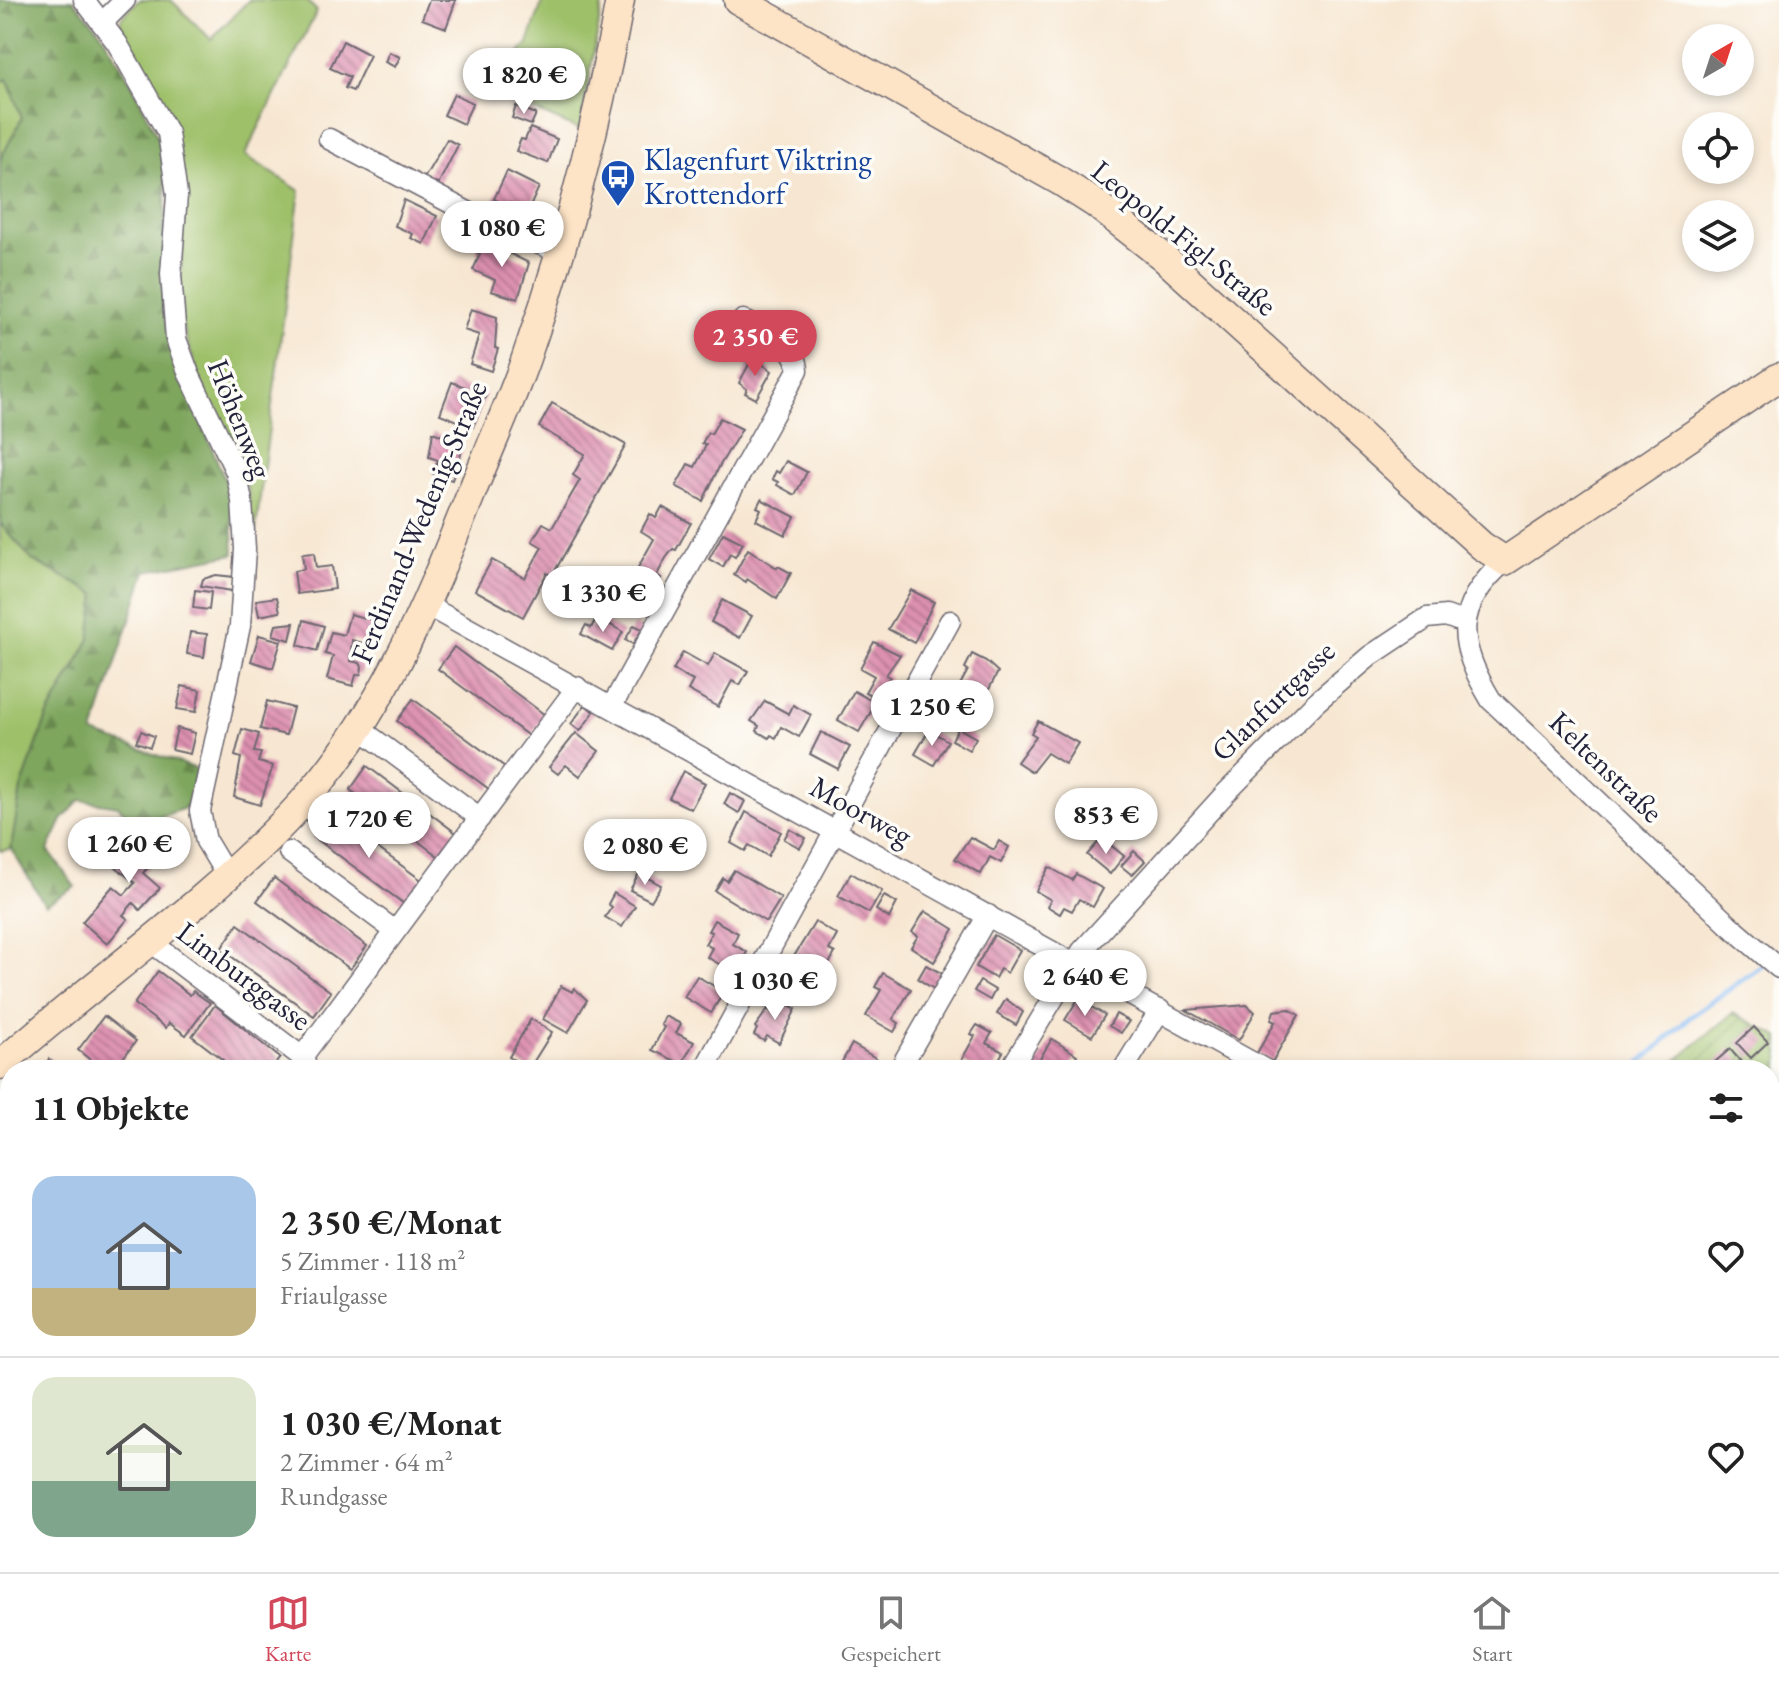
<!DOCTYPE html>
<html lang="de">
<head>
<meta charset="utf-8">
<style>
  :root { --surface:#fff; --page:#f2f2f2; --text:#222; --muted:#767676; --line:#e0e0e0; --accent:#d1495b }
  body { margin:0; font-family:"EB Garamond",serif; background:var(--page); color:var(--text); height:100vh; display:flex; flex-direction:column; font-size:30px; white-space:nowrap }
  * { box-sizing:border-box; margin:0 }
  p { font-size:26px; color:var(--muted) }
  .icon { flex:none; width:44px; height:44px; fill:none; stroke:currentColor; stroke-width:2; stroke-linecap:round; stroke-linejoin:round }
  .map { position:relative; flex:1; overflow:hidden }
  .drawer { position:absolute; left:0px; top:1060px; width:1780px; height:512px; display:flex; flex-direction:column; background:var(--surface); border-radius:32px 32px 0 0; box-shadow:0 4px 12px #0003 }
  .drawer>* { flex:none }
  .needle { width:52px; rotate:39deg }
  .tools { position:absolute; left:1682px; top:24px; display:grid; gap:16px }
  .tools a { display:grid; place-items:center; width:72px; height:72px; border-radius:50%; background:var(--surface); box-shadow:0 4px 12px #0003; font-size:40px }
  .price { position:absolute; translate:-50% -68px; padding:0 18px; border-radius:28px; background:#fff; color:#222; font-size:26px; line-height:52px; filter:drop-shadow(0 2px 4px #0008) }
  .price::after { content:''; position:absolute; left:50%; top:48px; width:24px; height:18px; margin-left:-12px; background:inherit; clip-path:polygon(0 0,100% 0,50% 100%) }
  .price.active { background:var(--accent); color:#fff }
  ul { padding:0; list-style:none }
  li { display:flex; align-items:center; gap:24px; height:200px; padding:0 32px }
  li+li { border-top:2px solid var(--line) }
  li span { display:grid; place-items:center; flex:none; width:224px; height:160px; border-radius:24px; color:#555 }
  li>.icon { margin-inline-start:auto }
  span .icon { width:96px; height:96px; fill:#fffc; stroke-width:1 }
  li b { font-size:34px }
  h2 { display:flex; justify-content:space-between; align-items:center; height:96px; padding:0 32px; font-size:34px }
  .dock { display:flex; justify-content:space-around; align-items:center; height:112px; border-top:2px solid var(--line); background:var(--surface); font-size:22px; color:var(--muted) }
  .dock a { display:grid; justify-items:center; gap:4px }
  .dock .active { color:var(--accent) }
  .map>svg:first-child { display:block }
  .grass { fill:#9ec069; stroke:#607152; stroke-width:2 }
  .forest { fill:url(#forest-firs); stroke:#50644c; stroke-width:2 }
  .garden { fill:url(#garden-furrows); stroke:#607152; stroke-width:2 }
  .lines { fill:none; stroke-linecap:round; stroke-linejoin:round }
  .stream { stroke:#87bbf5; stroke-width:5 }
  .building { fill:url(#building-back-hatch) }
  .street-casing { stroke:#6d6770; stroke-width:23 }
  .secondary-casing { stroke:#6d6770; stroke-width:31 }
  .street { stroke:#fff; stroke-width:20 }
  .secondary { stroke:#fee4c6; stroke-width:28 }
  .labels { text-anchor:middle; stroke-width:7; stroke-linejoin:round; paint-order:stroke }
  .transit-label { font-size:30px; fill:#164399; stroke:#fdfcf7; text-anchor:start }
  .street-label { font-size:30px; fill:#22223b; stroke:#fdfcf7 }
</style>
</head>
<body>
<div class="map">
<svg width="1779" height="1572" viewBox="0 0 1779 1572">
  <defs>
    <pattern id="forest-firs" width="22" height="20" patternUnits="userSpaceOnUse" patternTransform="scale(2)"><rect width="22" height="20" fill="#7ea65d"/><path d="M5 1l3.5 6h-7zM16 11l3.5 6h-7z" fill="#67874e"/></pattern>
    <pattern id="garden-furrows" width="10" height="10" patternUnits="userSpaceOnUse" patternTransform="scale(2)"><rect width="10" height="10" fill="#9ec069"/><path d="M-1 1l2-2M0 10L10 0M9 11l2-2" fill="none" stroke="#809c58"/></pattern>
    <pattern id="building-back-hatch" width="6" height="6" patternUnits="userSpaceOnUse" patternTransform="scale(2)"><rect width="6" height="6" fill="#dd90b0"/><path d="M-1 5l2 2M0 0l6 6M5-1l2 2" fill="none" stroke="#b37590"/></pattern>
  </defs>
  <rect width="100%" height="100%" fill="#fdfcf7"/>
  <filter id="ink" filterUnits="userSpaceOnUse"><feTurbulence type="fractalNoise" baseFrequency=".0125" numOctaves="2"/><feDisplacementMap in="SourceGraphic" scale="16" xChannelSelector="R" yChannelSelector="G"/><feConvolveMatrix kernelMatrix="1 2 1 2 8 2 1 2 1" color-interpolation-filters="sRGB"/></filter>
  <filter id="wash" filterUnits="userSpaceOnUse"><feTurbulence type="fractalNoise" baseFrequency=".006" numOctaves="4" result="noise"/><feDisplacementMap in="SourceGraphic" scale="32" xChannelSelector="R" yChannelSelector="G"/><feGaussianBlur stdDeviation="1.8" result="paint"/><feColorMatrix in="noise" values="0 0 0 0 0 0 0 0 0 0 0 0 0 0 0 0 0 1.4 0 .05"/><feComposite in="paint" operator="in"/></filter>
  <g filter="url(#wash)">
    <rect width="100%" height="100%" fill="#f7e7d2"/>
    <g class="grass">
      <path d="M139,0H171L211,39L249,0H306L317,11L245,155L300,191L251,566L248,490L199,377L180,319L183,182L120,32L121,18Z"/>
      <path d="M543,0H603L580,130L490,91L528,43Z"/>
      <path d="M7,78L22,118L0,160V82Z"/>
      <path d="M0,523L32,560L96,594L90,639L47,717L21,788L11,849L0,851Z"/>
    </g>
    <path class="forest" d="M0,0H73L100,31L133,86L159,140L166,186L162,295L168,340L231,495L234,554L146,571L93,733L197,769L188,807L137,825L118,806L80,800L62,820L48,850L75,887L45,905L11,849L21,788L47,717L90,639L96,594L32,560L0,523V160L22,118L7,79L0,82Z"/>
    <path class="garden" d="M1733,1013L1779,1037V1563L1770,1551V1070H1665Z"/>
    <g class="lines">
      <g class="stream">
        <path d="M1633,1070L1689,1018L1766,963"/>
        <path d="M1102,1572L1112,1562"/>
      </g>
    </g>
    <g id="blocks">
      <g class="building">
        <path d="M429,0H456L446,28L422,19Z"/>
        <path d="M343,41L370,55L353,91L345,88L350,77L330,68Z"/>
        <path d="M389,52L400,57L395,67L385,62Z"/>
        <path d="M454,94L473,103L463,124L444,115Z"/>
        <path d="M516,106L536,114L531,125L512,118Z"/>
        <path d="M530,128L557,139L548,163L516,151L521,139L525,140Z"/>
        <path d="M447,139L458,145L437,187L423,180Z"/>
        <path d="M507,171L539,187L528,211L509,202L507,206L494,199Z"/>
        <path d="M404,200L437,216L424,244L411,238L413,234L395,226Z"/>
        <path d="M482,240L529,263L518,299L491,291L495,280L473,270L480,254L476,252Z"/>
        <path d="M471,309L497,317L495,348L498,349L491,371L470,364L479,335L464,330Z"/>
        <path d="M746,342L757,348L749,362L738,355Z"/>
        <path d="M753,357L772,371L756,399L745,393L747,389L739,383Z"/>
        <path d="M452,382L486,395L473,427L440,414Z"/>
        <path d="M552,403L626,445L552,576L547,573L523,617L475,590L492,560L525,578L542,547L532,541L543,523L552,528L580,480L573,475L585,454L539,427Z"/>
        <path d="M720,418L742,429L720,465L703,501L676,486L688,464L695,467L706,445L702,443L708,433L711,434Z"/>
        <path d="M433,432L464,445L452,480L446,478L441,480L433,473L438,460L429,457Z"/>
        <path d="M786,461L807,472L795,495L777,485L778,482L772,479L776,471L779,473Z"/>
        <path d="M761,499L795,517L785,535L756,520L761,509L757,507Z"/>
        <path d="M662,507L691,523L676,550L673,549L666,558L657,575L661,578L645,608L622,596L654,539L641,531L650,514L656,518Z"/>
        <path d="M723,533L743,543L735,557L730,554L723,567L709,559Z"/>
        <path d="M748,549L777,568L778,566L791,573L777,599L747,579L746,582L734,575Z"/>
        <path d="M314,553L316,568L332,566L335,589L297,594L294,571L304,569L302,554Z"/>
        <path d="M216,575L234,577L232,591L201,586L203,579Z"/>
        <path d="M195,590L211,592L209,610L193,608Z"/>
        <path d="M911,590L934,602L914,643L888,629Z"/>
        <path d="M277,597L280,612L259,616L256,600Z"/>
        <path d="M722,600L752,616L740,638L711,622Z"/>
        <path d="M350,614L376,621L374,642L370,645L352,640L350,661L360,663L362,667L361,674L356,675L353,686L327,679L333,656L325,654L331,632L344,635Z"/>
        <path d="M597,617L623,632L612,651L581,634L586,625L591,628Z"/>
        <path d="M304,620L324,626L317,651L298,645Z"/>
        <path d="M294,623L290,640L273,635L276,625Z"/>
        <path d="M634,625L642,629L633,644L625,640Z"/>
        <path d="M190,632L207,634L204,657L187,654Z"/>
        <path d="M259,635L281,641L273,668L251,661Z"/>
        <path d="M874,642L900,655L886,675L890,677L878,699L865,692L874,676L860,668Z"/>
        <path d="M454,647L545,715L530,737L438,669Z"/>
        <path d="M683,652L708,666L715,653L748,671L740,685L732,681L718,707L688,690L693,681L673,670Z"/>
        <path d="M972,654L986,661L998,672L977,712L954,696L968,670L965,668Z"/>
        <path d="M182,686L200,690L196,712L177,709Z"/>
        <path d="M854,691L876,703L859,732L838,720Z"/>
        <path d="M413,699L505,767L489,789L397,721Z"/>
        <path d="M267,701L293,708L286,735L260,729Z"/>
        <path d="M765,701L789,714L793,705L811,715L799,737L781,727L776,738L771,735L769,738L757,731L759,726L751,721Z"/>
        <path d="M585,705L594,712L580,731L571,724Z"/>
        <path d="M1038,721L1078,743L1065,764L1047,753L1032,772L1017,762L1036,736L1031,733Z"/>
        <path d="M177,728L195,733L190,754L172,750Z"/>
        <path d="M958,728L976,738L969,750L952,740Z"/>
        <path d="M242,729L259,734L254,752L261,753L258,762L273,766L260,805L234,797L241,758L235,756Z"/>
        <path d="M929,730L948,741L934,765L915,754Z"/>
        <path d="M141,731L154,736L150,747L136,742Z"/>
        <path d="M821,732L850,747L838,769L810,754Z"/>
        <path d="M576,733L599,751L580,776L566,765L558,774L549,767Z"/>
        <path d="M367,766L456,833L438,856L350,790Z"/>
        <path d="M683,771L705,783L691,809L669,798Z"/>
        <path d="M730,793L745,801L739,813L724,804Z"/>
        <path d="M746,812L781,832L768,856L749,845L745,851L731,843Z"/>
        <path d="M331,814L424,882L407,906L314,837Z"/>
        <path d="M161,821L177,834L143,873L160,888L140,910L133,903L123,915L128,919L107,944L82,922L113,886L124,895L135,883L110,862L122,848L131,856Z"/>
        <path d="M790,829L806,838L800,848L784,839Z"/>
        <path d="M970,837L994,850L999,841L1009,847L1001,863L990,857L981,874L955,859Z"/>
        <path d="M1102,838L1124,856L1110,874L1087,855Z"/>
        <path d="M652,839L667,848L658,862L643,854Z"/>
        <path d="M1134,851L1145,861L1132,875L1121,866Z"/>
        <path d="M1049,867L1072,880L1076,874L1103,889L1093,907L1079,899L1072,911L1064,907L1060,914L1047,906L1051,900L1036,891Z"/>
        <path d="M734,870L781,898L766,922L715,891L723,878L727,881Z"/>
        <path d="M639,873L661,885L651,901L630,890Z"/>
        <path d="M851,873L882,891L869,913L838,896Z"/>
        <path d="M274,878L367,946L350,969L257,901Z"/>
        <path d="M614,893L635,906L622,927L605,917L612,907L608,904Z"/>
        <path d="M884,896L897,903L889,918L876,910Z"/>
        <path d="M925,911L954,929L934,962L911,947L918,936L912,932Z"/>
        <path d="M714,920L738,933L733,944L747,952L735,973L707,957L712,948L705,944L712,932L708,931Z"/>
        <path d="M815,922L837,935L829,950L835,953L823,975L793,958Z"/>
        <path d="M238,924L331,992L314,1016L221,949Z"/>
        <path d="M994,935L1020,950L1007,973L1000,969L995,978L976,967Z"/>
        <path d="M926,965L943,974L934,989L918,979Z"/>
        <path d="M158,971L190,995L193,991L210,1003L186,1035L169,1023L166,1028L134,1004Z"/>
        <path d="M883,973L911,989L893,1019L899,1023L894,1032L866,1016L881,990L875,987Z"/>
        <path d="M697,976L724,992L711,1013L684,997Z"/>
        <path d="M980,981L995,990L990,1000L974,991Z"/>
        <path d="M561,986L572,992L574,988L587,1000L568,1033L543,1019Z"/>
        <path d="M779,999L796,1009L779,1043L767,1036L764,1041L754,1035L757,1029L755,1027L768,1009L772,1012Z"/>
        <path d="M1006,999L1023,1012L1016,1025L997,1014Z"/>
        <path d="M1078,999L1105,1015L1092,1036L1065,1020Z"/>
        <path d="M215,1005L280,1058L270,1070H229L220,1064L223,1060L192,1036Z"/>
        <path d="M1247,1005L1255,1012L1239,1040L1186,1010Z"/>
        <path d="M1289,1009L1299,1015L1272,1062L1257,1053L1275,1022L1271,1020L1274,1011Z"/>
        <path d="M1116,1014L1129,1021L1121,1033L1109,1026Z"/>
        <path d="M104,1016L136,1041L114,1070H103L78,1050Z"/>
        <path d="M665,1016L681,1024L676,1033L694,1042L682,1064L652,1050L664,1027L661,1025Z"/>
        <path d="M531,1019L552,1032L529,1069L509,1057Z"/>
        <path d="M977,1025L992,1033L986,1043L1003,1052L993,1070H976L961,1061L975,1036L971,1034Z"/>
        <path d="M1754,1027L1768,1042L1751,1058L1737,1043Z"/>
        <path d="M1052,1039L1077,1055L1068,1070H1038L1034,1068Z"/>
        <path d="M852,1044L879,1060L873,1070L838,1069Z"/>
        <path d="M1730,1049L1742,1063L1734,1070H1721L1715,1062Z"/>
        <path d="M49,1059L63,1070H41Z"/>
        <path d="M1777,1134L1779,1136V1162L1770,1152V1140Z"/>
        <path d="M2,1135L10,1141V1200L0,1192Z"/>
        <path d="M1770,1220L1779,1231V1235L1773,1241L1770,1237Z"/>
        <path d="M10,1300V1335L0,1329V1317Z"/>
        <path d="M10,1355V1380L8,1384L0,1379V1356L7,1360Z"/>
        <path d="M0,1391L10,1398V1417L0,1414Z"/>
        <path d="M2,1451L10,1457V1461L0,1474Z"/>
        <path d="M29,1562H50L43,1572Z"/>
        <path d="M306,1562H331L333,1569L331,1572H320Z"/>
        <path d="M359,1562H378L391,1572H359L362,1568L357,1565Z"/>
        <path d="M656,1562H676L690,1572H649Z"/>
        <path d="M950,1562H985L982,1566L986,1568L984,1572H945Z"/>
        <rect x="1201" y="1562" width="25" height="10"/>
        <rect x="1285" y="1562" width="25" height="6"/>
        <rect x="1545" y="1562" width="25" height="10"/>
      </g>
    </g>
  </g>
  <g filter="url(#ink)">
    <use href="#blocks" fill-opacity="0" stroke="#6d6770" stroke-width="2"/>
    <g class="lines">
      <g class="street-casing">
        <g id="street">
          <path d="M84,0L117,43L168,133L177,195L171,274L176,339L189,374L236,472L242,501L245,549L240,626L200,811L206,841L227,876"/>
          <path d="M102,23L125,0"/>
          <path d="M329,139L487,222L561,253"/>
          <path d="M1505,561C1452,607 1457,644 1491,700L1729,925L1779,968"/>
          <path d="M426,605L1266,1070"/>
          <path d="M612,706L798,370C797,343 764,332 743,320"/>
          <path d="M359,728L480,818"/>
          <path d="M289,852L395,931"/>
          <path d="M151,942L302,1057L305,1062L302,1070"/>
          <path d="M302,1057L577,687"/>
          <path d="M704,1070L950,621"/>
          <path d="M899,1070L988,915"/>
          <path d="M1010,1070L1082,951L1225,794L1315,703L1370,656L1427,618L1446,616L1465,623"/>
          <path d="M1123,1070L1160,1010"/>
          <path d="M0,1270L10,1276"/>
          <path d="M0,1487L10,1496"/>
          <path d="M405,1562L418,1572"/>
          <path d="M1248,1562V1572"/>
          <path d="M1411,1562L1412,1572"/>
          <path d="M1666,1562L1668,1572"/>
          <path d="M1763,1562L1771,1572"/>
          <path d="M240,1572L248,1562"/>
          <path d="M489,1572L496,1562"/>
          <path d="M706,1572L713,1562"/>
          <path d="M818,1572L824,1562"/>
          <path d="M1329,1572V1562"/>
          <path d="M1448,1572L1461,1562"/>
        </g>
      </g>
      <g class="secondary-casing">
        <g id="secondary">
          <path d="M738,0L1060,181L1096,204L1162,256L1482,546L1505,561L1779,377"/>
          <path d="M0,1065C95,981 202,908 291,815C379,723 424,611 471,494C489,449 510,404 526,358C567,241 598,122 620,0"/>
        </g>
      </g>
      <use href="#street" class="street"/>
      <use href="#secondary" class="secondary"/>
    </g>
  </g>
  <defs>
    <g id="bus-pin" transform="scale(1.8)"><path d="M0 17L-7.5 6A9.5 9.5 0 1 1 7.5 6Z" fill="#1a4fb4" stroke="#fdfcf7"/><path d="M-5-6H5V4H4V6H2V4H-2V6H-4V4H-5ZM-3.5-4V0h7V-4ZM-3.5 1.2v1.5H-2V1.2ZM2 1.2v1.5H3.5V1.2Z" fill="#fff"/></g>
  </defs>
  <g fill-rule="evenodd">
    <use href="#bus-pin" x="618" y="177"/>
  </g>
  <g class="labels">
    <g class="transit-label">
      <text x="644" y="170">Klagenfurt Viktring<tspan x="644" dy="34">Krottendorf</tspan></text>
    </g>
    <g class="street-label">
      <text transform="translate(1184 238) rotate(39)" y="10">Leopold-Figl-Straße</text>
      <text transform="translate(240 419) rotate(68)" y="10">Höhenweg</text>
      <text transform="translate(419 522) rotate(-67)" y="10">Ferdinand-Wedenig-Straße</text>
      <text transform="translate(1273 701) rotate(-44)" y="10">Glanfurtgasse</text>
      <text transform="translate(1606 767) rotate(44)" y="10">Keltenstraße</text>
      <text transform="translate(861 811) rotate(29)" y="10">Moorweg</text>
      <text transform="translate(244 976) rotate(37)" y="10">Limburggasse</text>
    </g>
  </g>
</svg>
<div class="tools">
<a><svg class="needle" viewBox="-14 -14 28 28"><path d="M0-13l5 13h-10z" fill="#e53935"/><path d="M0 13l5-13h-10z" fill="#767676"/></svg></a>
<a><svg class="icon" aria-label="locate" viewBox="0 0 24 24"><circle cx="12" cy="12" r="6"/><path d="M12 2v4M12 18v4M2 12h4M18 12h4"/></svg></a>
<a><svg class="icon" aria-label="layers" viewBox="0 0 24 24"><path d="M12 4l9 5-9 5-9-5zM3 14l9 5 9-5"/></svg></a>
</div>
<b class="price" style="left:524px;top:116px">1 820 €</b>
<b class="price" style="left:502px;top:269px">1 080 €</b>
<b class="price active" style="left:755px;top:378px">2 350 €</b>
<b class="price" style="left:603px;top:634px">1 330 €</b>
<b class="price" style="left:932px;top:748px">1 250 €</b>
<b class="price" style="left:1106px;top:856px">853 €</b>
<b class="price" style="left:369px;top:860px">1 720 €</b>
<b class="price" style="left:129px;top:885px">1 260 €</b>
<b class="price" style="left:645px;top:887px">2 080 €</b>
<b class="price" style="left:1085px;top:1018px">2 640 €</b>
<b class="price" style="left:775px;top:1022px">1 030 €</b>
<section class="drawer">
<h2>11 Objekte<svg class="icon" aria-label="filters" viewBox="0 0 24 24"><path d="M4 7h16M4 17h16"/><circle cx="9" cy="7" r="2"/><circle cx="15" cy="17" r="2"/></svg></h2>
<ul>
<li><span style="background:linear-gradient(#a9c7e8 70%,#c2b280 0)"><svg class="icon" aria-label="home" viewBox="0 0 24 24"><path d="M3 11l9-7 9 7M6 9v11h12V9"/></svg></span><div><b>2 350 €/Monat</b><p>5 Zimmer · 118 m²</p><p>Friaulgasse</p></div><svg class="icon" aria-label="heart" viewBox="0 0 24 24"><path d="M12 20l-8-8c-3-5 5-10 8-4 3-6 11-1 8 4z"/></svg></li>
<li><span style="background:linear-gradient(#dfe7d0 65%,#7fa58c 0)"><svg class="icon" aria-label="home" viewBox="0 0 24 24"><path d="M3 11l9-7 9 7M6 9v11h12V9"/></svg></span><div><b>1 030 €/Monat</b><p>2 Zimmer · 64 m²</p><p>Rundgasse</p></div><svg class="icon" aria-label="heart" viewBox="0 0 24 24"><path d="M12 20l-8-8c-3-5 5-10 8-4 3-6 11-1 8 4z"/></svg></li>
</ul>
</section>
</div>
<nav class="dock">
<a class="active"><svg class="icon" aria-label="map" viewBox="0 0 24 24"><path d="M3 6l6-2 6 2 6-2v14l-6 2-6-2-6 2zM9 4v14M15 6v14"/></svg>Karte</a>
<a><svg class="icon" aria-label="saved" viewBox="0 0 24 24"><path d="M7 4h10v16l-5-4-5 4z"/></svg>Gespeichert</a>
<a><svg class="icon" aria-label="home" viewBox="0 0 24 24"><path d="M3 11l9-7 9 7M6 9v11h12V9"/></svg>Start</a>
</nav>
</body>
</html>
